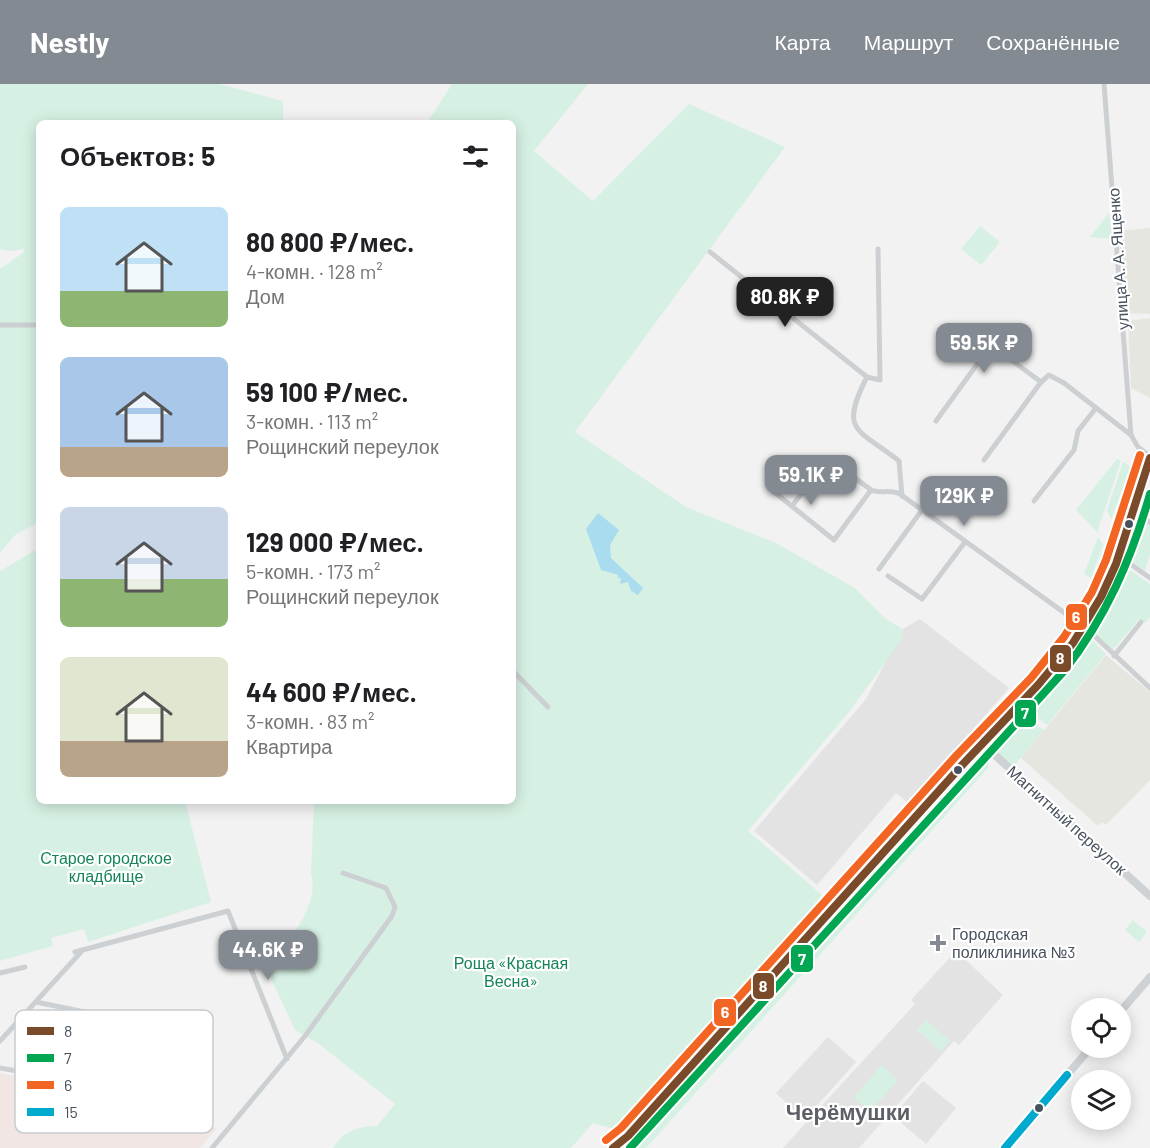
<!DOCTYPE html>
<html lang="ru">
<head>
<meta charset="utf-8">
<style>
  :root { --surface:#fff; --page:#f6f6f6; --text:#202124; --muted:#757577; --accent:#848a92 }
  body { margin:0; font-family:Barlow,sans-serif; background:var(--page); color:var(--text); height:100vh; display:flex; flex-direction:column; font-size:22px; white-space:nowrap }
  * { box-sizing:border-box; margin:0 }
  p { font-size:20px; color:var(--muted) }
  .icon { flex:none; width:33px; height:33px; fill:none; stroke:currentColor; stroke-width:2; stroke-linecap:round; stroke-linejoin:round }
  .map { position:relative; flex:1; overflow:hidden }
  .drawer { position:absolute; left:36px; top:36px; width:480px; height:684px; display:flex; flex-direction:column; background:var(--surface); border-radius:9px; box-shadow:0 3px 15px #0003 }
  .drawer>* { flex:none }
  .tools { position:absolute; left:1071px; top:914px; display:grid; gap:12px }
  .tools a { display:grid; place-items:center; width:60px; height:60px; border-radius:50%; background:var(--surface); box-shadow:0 3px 15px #0003; font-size:30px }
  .price { position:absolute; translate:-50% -51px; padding:0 14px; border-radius:12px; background:var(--accent); color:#fff; font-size:20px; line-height:39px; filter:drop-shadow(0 2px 3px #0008) }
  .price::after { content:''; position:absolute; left:50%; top:36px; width:18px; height:14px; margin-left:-9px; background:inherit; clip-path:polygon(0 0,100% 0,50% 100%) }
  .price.selected { background:#222; color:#fff }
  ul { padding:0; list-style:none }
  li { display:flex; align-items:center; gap:18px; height:150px; padding:0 24px }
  li span { display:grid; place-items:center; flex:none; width:168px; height:120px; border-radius:9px; color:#555 }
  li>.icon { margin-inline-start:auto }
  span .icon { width:72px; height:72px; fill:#fffc; stroke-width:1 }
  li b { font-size:26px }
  h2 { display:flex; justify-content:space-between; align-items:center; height:72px; padding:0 24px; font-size:26px }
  header { display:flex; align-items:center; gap:36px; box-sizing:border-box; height:84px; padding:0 30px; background:var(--accent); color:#fff }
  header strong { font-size:28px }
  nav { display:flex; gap:33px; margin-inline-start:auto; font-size:21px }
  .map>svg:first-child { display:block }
  .commercial { fill:#e6e6e0 }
  .education { fill:#e4e3e4 }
  .medical { fill:#f1e6e3 }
  .green { fill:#d6f1e3 }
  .water { fill:#aadcf0 }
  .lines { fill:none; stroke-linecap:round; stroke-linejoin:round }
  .street { stroke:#cdd0d3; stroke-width:5 }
  .secondary { stroke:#ced2d5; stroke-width:8 }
  .primary { stroke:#c9cdd0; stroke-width:8 }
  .bus-1-casing { stroke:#fff; stroke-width:12 }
  .bus-2-casing { stroke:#fff; stroke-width:12 }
  .bus-3-casing { stroke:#fff; stroke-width:12 }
  .bus-4-casing { stroke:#fff; stroke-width:12 }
  .bus-1 { stroke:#7a4b2a; stroke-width:8 }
  .bus-2 { stroke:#00a651; stroke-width:8 }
  .bus-3 { stroke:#f26522; stroke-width:8 }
  .bus-4 { stroke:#00a9ce; stroke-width:8 }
  .bus-dot { fill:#48525f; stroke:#fff; stroke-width:2 }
  .poi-dot { fill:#848a92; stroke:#fff; stroke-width:2 }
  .labels { text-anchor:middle; stroke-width:4.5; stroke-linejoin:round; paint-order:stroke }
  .street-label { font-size:16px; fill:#48525f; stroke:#fff }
  .park-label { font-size:16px; fill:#148557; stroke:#fff }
  .poi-label { font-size:16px; fill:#48525f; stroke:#fff; text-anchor:start }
  .district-label { font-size:22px; font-weight:bold; fill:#5d6066; stroke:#fff }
  .key { fill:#fff; stroke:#c8cbcf; stroke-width:1.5 }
  .key-label { font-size:16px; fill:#48525f }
  .line-badge { stroke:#fff; stroke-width:2 }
  .badge-label { font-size:16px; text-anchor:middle; font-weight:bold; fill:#fff }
</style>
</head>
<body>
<header>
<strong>Nestly</strong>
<nav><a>Карта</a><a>Маршрут</a><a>Сохранённые</a></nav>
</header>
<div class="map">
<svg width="1150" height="1064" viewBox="0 0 1150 1064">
  <rect width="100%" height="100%" fill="#f2f2f2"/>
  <g class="commercial">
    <path d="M1150,144V230L1127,229L1118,147Z"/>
    <path d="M1150,234V314L1131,304L1128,237Z"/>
    <path d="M1106,571L1150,608V696L1106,741L1102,738L1098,742L1021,674Z"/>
  </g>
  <g class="education">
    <path d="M920,535L1009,604L908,719L896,709L817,801L754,747L866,615L903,545Z"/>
    <path d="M956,867L1003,911L959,961L954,957L859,1064H783L915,920L911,916Z"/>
    <path d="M828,953L856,978L804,1036L776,1009Z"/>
    <path d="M923,997L956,1024L926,1060L893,1032Z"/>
  </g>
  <path class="medical" d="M0,989L201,1031L216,1045L200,1064H0Z"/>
  <g class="green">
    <path d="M0,0H219L283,17V39H39V438L15,451L0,469V185L23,169L24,165L10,167L0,165Z"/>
    <path d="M452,0H588L534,67L593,117L689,20L785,63L575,348L686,423L776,459L855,504L886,535L903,545L902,555L850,627L748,747L830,818L624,1048L593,1039L571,1064H333C345,1046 356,1043 377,1042L395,1020L319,960L295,946L267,886C284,863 321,821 311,791L314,717H513V39H427Z"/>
    <path d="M1109,129L1113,155L1090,153Z"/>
    <path d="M980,142L1000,158L981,181L961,165Z"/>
    <path d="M1117,375L1121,377L1097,448L1076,426Z"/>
    <path d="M1137,376L1142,383L1122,443L1115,472L1098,511L1090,515L1086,511L1132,384Z"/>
    <path d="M1123,378L1131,382L1111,436L1107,426Z"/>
    <path d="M1140,431L1150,435V470L1145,487L1127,474Z"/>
    <path d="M1098,453L1103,460L1091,494L1084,490Z"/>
    <path d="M39,464V717H185L211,818L88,858L84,845L51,854L53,862L0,877V487Z"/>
    <path d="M1124,482L1150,500V533L1145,539L1139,535L1113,566L1093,548Z"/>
    <path d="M1066,534L1076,541L1075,550L1025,613L1021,610L1049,573Z"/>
    <path d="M1088,552L1106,570L1047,641L1027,626Z"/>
    <path d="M1023,631L1044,646L1013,683L994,665L997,659Z"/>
    <path d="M985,677H989L988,684L646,1064H634L950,711L955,712L962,704V699Z"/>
    <path d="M1133,836L1147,848L1139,858L1125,846Z"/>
    <path d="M926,936L950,957L941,967L917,946Z"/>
    <path d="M882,981L898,996L870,1027L854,1013Z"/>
  </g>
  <path class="water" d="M598,429L619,446L610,461L611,474L643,504L638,511L631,507L628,498L620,500L621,494H618V491L601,486L586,445Z"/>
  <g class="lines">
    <g class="street">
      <path d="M1104,0L1131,351L1138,363L1150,372"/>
      <path d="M710,168L867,293C838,349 859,345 899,377L902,412"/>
      <path d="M0,241H39"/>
      <path d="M867,293L880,296L878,165"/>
      <path d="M936,337L991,261L1041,298"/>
      <path d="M984,376L1041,298L1049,291L1064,299L1131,351"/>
      <path d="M773,407L834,456L871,406"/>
      <path d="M1034,417L1074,366L1078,347L1096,324"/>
      <path d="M792,422L829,374L871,406C881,410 890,405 900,410L1084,543"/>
      <path d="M1134,438L1140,434L1150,438"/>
      <path d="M1122,474L1150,494"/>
      <path d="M879,485L922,426"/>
      <path d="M888,492L922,515L965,458"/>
      <path d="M1087,545L1150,604"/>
      <path d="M1114,572L1141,538"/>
      <path d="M513,587L548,623"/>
      <path d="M75,868L228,827L287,975"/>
      <path d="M0,889L25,883"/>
      <path d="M36,918L144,940"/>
      <path d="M0,957L81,868"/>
      <path d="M0,984L128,1007"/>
      <path d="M212,1064L305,952L392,832L395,823L386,804L343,789"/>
    </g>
    <g class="secondary">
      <path d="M985,662L1150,812"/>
      <path d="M1120,928L1150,893"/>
      <path d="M1005,1064L1091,963"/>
    </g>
    <g class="primary">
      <path d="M613,1064L628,1052L964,679C1013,627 1068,579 1101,513C1124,470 1135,421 1150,374"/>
      <path d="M629,1064L991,660"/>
    </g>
    <g class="bus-1-casing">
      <path id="bus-1" d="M613,1064L628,1052L964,679L1038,601L1073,559L1101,513L1116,480L1150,374"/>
    </g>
    <g class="bus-2-casing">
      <path id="bus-2" d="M630,1064L1064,587C1106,533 1131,476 1150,410"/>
    </g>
    <g class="bus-3-casing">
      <path id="bus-3" d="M606,1056L621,1044L956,672L1031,594L1064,553L1092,508L1106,476L1140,371"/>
    </g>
    <g class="bus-4-casing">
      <path id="bus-4" d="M1005,1064L1067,991"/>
    </g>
    <use href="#bus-1" class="bus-1"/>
    <use href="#bus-2" class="bus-2"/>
    <use href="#bus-3" class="bus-3"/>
    <use href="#bus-4" class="bus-4"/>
  </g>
  <g class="bus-dot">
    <circle cx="1129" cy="440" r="5"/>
    <circle cx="958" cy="686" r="5"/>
    <circle cx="1039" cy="1024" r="5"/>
  </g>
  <path class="poi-dot" d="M935 850h6v6h6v6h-6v6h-6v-6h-6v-6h6z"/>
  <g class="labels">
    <g class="street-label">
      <text transform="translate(1118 175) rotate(-94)" y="6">улица А. А. Ященко</text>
      <text transform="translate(1067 736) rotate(42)" y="6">Магнитный переулок</text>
    </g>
    <g class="park-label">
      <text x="106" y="780">Старое городское<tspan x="106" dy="18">кладбище</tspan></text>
      <text x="511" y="885">Роща «Красная<tspan x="511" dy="18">Весна»</tspan></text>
    </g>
    <g class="poi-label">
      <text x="952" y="856">Городская<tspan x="952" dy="18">поликлиника №3</tspan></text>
    </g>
    <g class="district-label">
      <text x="848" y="1036">Черёмушки</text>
    </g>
  </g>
  <rect x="15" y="926" width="198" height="123" rx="9" class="key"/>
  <rect x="27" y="943" width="27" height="8" fill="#7a4b2a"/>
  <rect x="27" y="970" width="27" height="8" fill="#00a651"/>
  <rect x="27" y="997" width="27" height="8" fill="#f26522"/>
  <rect x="27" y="1024" width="27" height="8" fill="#00a9ce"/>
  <g class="key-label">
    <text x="64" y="953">8</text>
    <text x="64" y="980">7</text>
    <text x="64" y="1007">6</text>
    <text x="64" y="1034">15</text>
  </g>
  <g class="line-badge">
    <rect x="1065" y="519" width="23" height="28" rx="6" fill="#f26522"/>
    <rect x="1049" y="560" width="23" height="29" rx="6" fill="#7a4b2a"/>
    <rect x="1014" y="615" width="23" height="29" rx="6" fill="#00a651"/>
    <rect x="790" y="860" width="24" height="29" rx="6" fill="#00a651"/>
    <rect x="752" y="888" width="23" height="28" rx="6" fill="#7a4b2a"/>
    <rect x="713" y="914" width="24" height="29" rx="6" fill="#f26522"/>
  </g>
  <g class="badge-label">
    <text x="1076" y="539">6</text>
    <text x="1060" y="580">8</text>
    <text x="1025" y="635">7</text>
    <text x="802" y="881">7</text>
    <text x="763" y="908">8</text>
    <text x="725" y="934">6</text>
  </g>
</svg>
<div class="tools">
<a><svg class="icon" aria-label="locate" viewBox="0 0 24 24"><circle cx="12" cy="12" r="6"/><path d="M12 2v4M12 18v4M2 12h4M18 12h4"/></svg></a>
<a><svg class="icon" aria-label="layers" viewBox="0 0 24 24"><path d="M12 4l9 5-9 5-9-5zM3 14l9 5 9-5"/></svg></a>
</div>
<b class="price selected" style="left:785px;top:244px">80.8K ₽</b>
<b class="price" style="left:984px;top:290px">59.5K ₽</b>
<b class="price" style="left:811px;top:422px">59.1K ₽</b>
<b class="price" style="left:964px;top:443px">129K ₽</b>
<b class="price" style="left:268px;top:897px">44.6K ₽</b>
<section class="drawer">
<h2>Объектов: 5<svg class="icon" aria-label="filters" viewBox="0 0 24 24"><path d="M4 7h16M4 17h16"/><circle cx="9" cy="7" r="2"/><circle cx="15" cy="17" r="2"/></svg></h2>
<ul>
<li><span style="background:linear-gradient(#bfe0f5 70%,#8fb573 0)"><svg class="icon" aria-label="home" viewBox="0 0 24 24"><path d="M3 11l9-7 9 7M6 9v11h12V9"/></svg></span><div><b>80 800 ₽/мес.</b><p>4-комн. · 128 m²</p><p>Дом</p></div></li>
<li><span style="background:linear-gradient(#a9c7e8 75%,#b9a48a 0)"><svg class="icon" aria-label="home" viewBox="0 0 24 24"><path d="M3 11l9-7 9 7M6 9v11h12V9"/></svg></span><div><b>59 100 ₽/мес.</b><p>3-комн. · 113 m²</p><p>Рощинский переулок</p></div></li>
<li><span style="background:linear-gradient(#c9d6e8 60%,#8fb573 0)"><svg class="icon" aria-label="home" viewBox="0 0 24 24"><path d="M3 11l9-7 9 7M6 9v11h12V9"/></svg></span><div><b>129 000 ₽/мес.</b><p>5-комн. · 173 m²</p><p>Рощинский переулок</p></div></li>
<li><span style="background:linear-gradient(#dfe7d0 70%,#b9a48a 0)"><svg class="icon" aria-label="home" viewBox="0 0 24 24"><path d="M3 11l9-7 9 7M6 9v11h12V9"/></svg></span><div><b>44 600 ₽/мес.</b><p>3-комн. · 83 m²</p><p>Квартира</p></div></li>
</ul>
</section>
</div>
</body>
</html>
